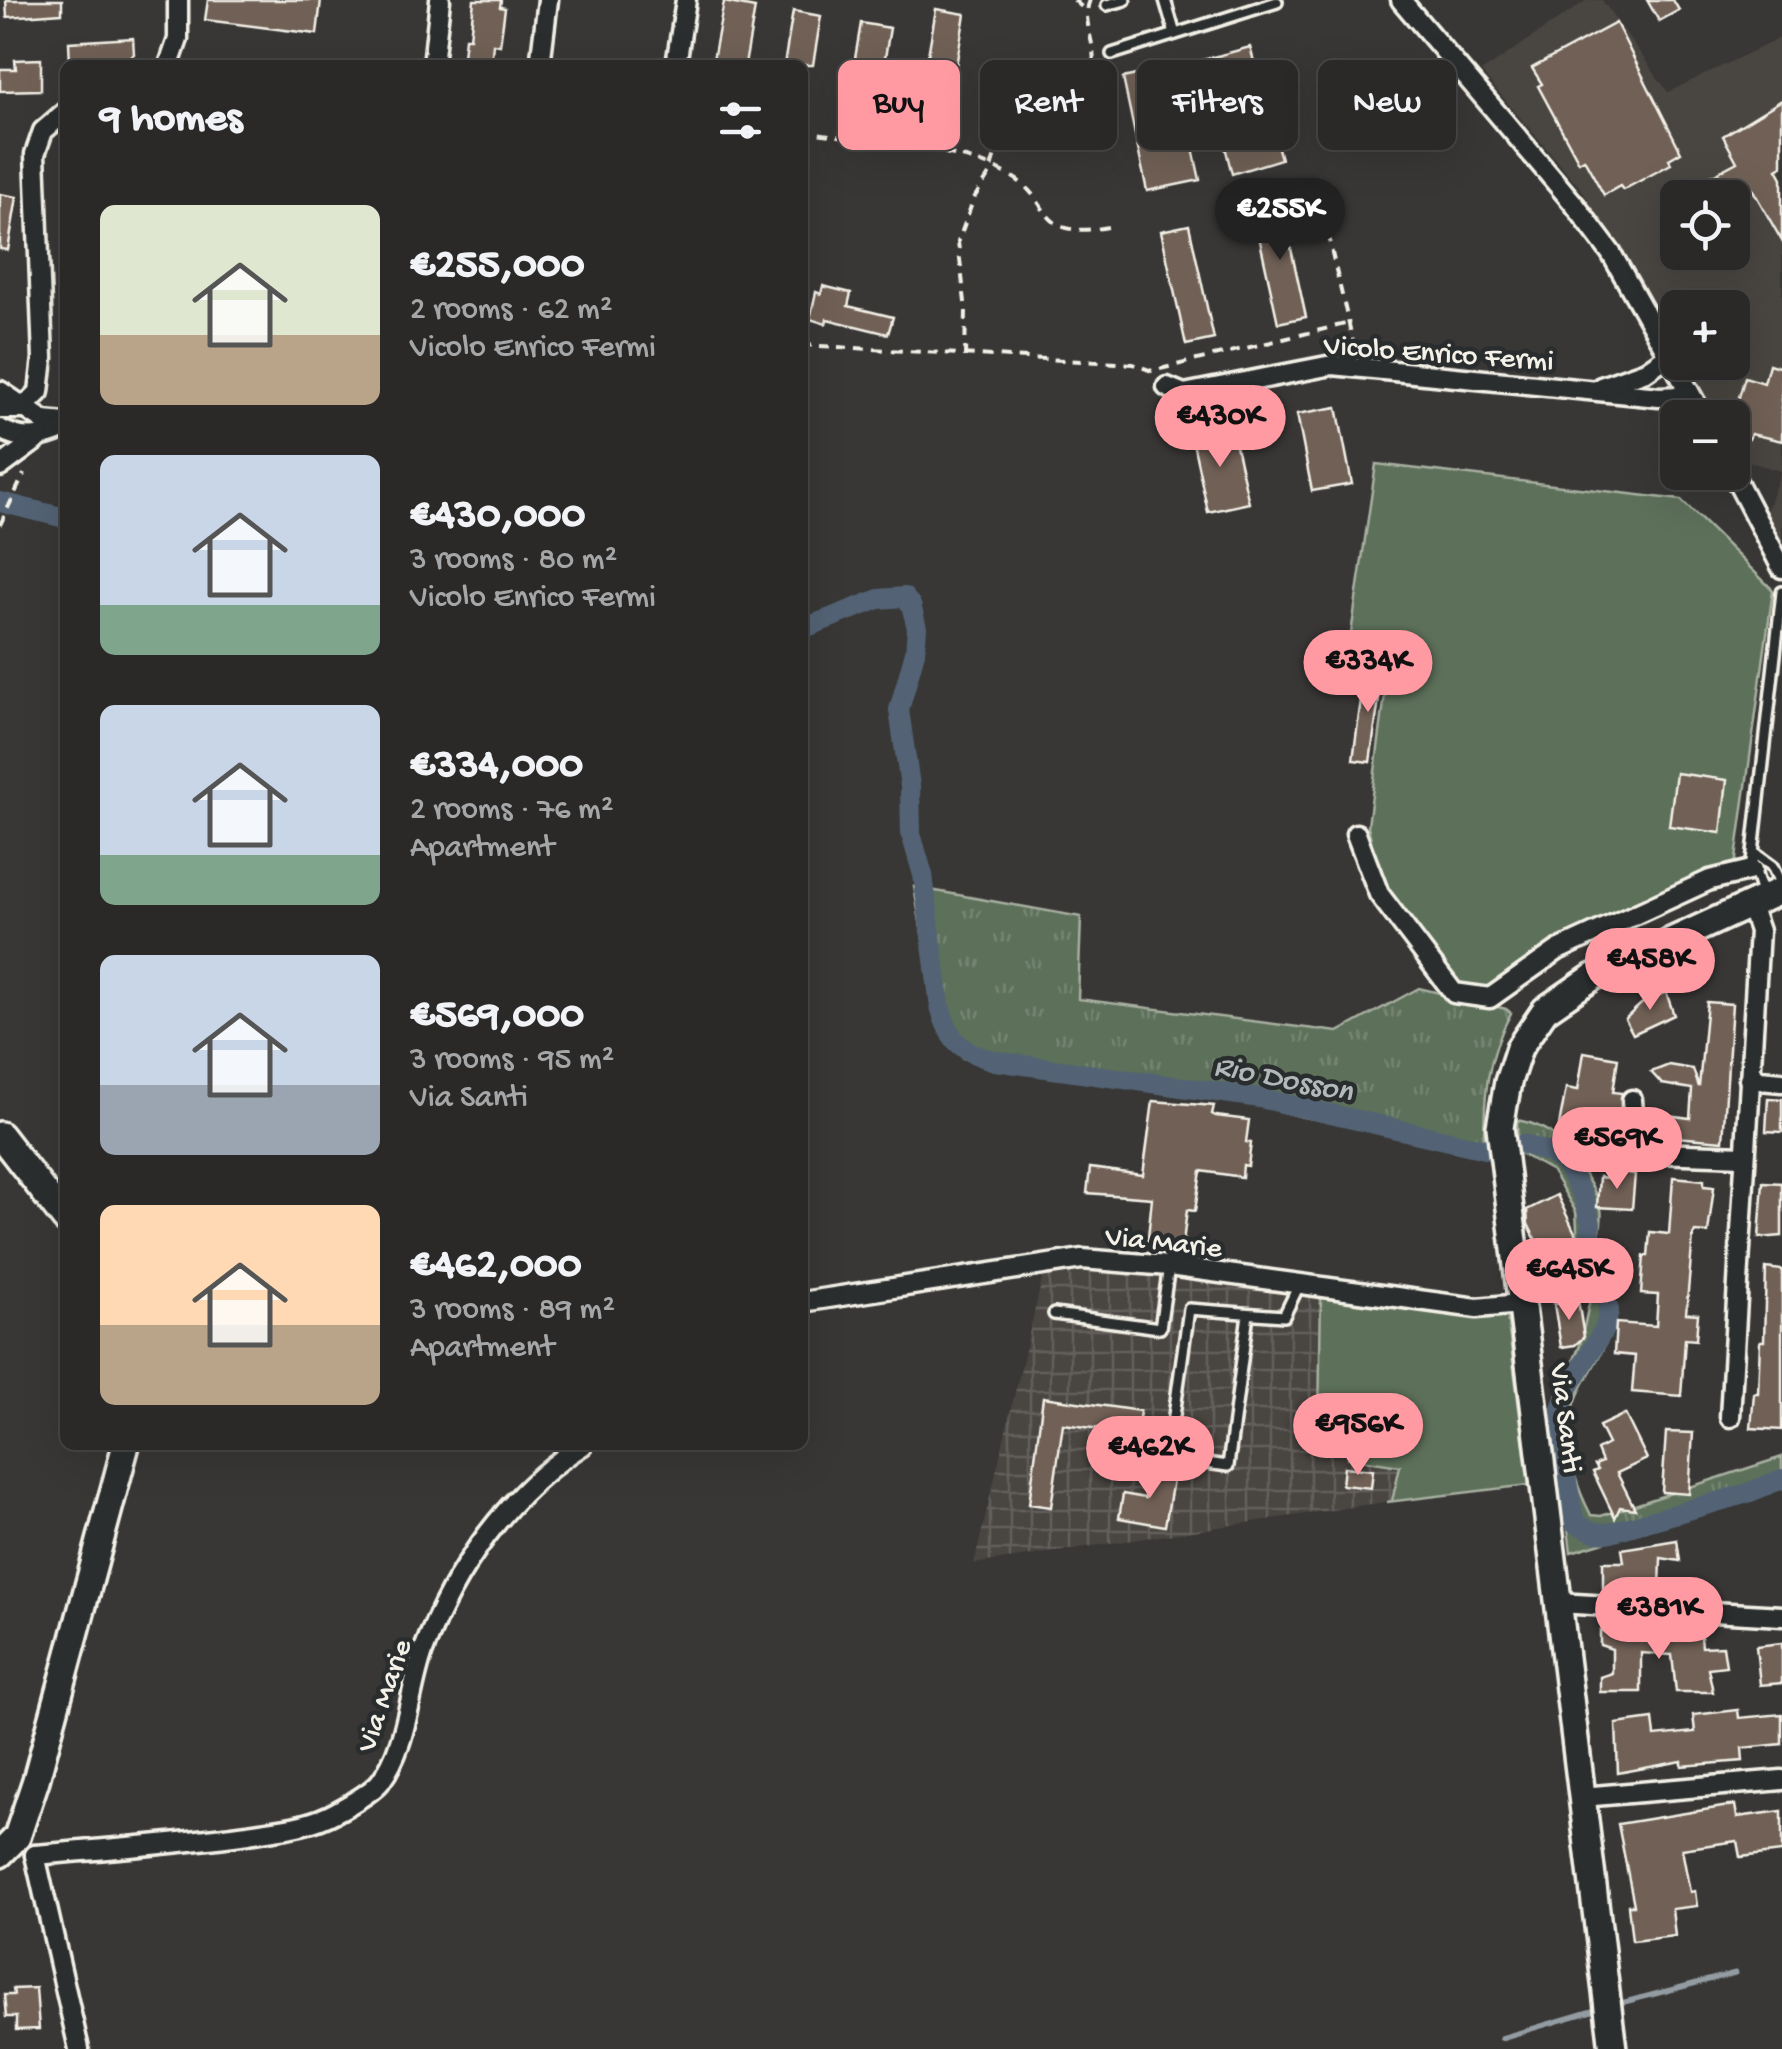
<!DOCTYPE html>
<html lang="en">
<head>
<meta charset="utf-8">
<style>
  :root { --surface:#2a2928; --page:#323130; --text:#f1f3f6; --muted:#a5a6a8; --line:#464545; --accent:#ff9aa2 }
  body { margin:0; font-family:"Gochi Hand",sans-serif; background:var(--page); color:var(--text); height:100vh; display:flex; flex-direction:column; font-size:38px; white-space:nowrap }
  * { box-sizing:border-box; margin:0 }
  p { font-size:32px; color:var(--muted) }
  .icon { flex:none; width:55px; height:55px; fill:none; stroke:currentColor; stroke-width:2; stroke-linecap:round; stroke-linejoin:round }
  .map { position:relative; flex:1; overflow:hidden }
  .details { position:absolute; left:60px; top:60px; width:748px; height:1390px; display:flex; flex-direction:column; background:var(--surface); border-radius:15px; box-shadow:0 10px 40px #0002,0 0 0 2px var(--line) }
  .details>* { flex:none }
  .guide { position:absolute; left:838px; top:60px; width:792px; height:90px; display:flex; gap:20px }
  .fabs { position:absolute; left:1660px; top:180px; display:grid; gap:20px }
  .fabs a { display:grid; place-items:center; width:90px; height:90px; border-radius:15px; background:var(--surface); box-shadow:0 10px 40px #0002,0 0 0 2px var(--line); font-size:50px }
  .price { position:absolute; translate:-50% -85px; padding:0 22px; border-radius:35px; background:var(--accent); color:#111; font-size:32px; line-height:65px; filter:drop-shadow(0 2px 5px #0008) }
  .price::after { content:''; position:absolute; left:50%; top:60px; width:30px; height:22px; margin-left:-15px; background:inherit; clip-path:polygon(0 0,100% 0,50% 100%) }
  .price.selected { background:#222; color:#fff }
  ul { padding:0; list-style:none }
  li { display:flex; align-items:center; gap:30px; height:250px; padding:0 40px }
  li span { display:grid; place-items:center; flex:none; width:280px; height:200px; border-radius:15px; color:#555 }
  li>.icon { margin-inline-start:auto }
  span .icon { width:120px; height:120px; fill:#fffc; stroke-width:1 }
  li b { font-size:42px }
  h2 { display:flex; justify-content:space-between; align-items:center; height:120px; padding:0 40px; font-size:42px }
  .chip { padding:0 35px; border-radius:15px; background:var(--surface); box-shadow:0 10px 40px #0002,0 0 0 2px var(--line); font-size:35px; line-height:90px }
  .chip.selected { background:var(--accent); color:#111 }
  .map>svg:first-child { display:block }
  .built { fill:#494440; fill-rule:evenodd }
  .industrial { fill:url(#industrial-grid) }
  .grass { fill:url(#grass-tufts); stroke:#a8b0a1; stroke-width:2.5 }
  .pitch { fill:#5d705a; stroke:#a8b0a1; stroke-width:2.5 }
  .lines { fill:none; stroke-linecap:round; stroke-linejoin:round }
  .stream { stroke:#939ca2; stroke-width:5 }
  .canal { stroke:#526474; stroke-width:20 }
  .building { fill:#706156; stroke:#f4f1e8; stroke-width:2.5 }
  .lane-casing { stroke:#f4f1e8; stroke-width:16 }
  .street-casing { stroke:#f4f1e8; stroke-width:25 }
  .secondary-casing { stroke:#f4f1e8; stroke-width:32 }
  .path { stroke:#f4f1e8; stroke-width:4; stroke-dasharray:10 8; stroke-linecap:butt }
  .lane { stroke:#2a2d2e; stroke-width:9 }
  .street { stroke:#2a2d2e; stroke-width:18 }
  .secondary { stroke:#2a2d2e; stroke-width:25 }
  .labels { text-anchor:middle; stroke-width:9; stroke-linejoin:round; paint-order:stroke }
  .street-label { font-size:30px; fill:#f4f1e8; stroke:#2a2d2e }
  .water-label { font-size:32px; font-style:italic; fill:#b3b9ba; stroke:#2a2d2e }
</style>
</head>
<body>
<div class="map">
<svg width="1782" height="2049" viewBox="0 0 1782 2049">
  <defs>
    <pattern id="industrial-grid" width="8" height="8" patternUnits="userSpaceOnUse" patternTransform="scale(2.5)"><rect width="8" height="8" fill="#494440"/><path d="M0 4h8M4 0v8" fill="none" stroke="#645f5c"/></pattern>
    <pattern id="grass-tufts" width="24" height="20" patternUnits="userSpaceOnUse" patternTransform="scale(2.5)"><rect width="24" height="20" fill="#5d705a"/><path d="M3 7l-1-3M5 7V3M7 7l1-3M15 17l-1-3M17 17v-4M19 17l1-3" fill="none" stroke="#758572"/></pattern>
  </defs>
  <rect width="100%" height="100%" fill="#383736"/>
  <filter id="ink" filterUnits="userSpaceOnUse"><feTurbulence type="fractalNoise" baseFrequency=".01" numOctaves="2"/><feDisplacementMap in="SourceGraphic" scale="20" xChannelSelector="R" yChannelSelector="G"/><feConvolveMatrix kernelMatrix="1 2 1 2 8 2 1 2 1" color-interpolation-filters="sRGB"/></filter>
  <g filter="url(#ink)">
    <path class="built" d="M1587,0H1602L1668,92L1782,37V541L1766,511L1781,471L1735,458L1732,418L1714,417L1684,363L1732,362V308H1678L1677,351L1582,190L1481,72ZM1678,198H1732V252H1678Z"/>
    <path class="industrial" d="M1079,1265L1321,1293L1406,1438L1392,1501L974,1564L1044,1271Z"/>
    <g class="grass">
      <path d="M914,887L1081,917L1078,999L1338,1032L1419,988L1506,1009L1511,1013C1486,1059 1484,1095 1484,1147L1303,1117L1253,1104L1059,1076L963,1058L938,1026Z"/>
      <path d="M1517,1120C1552,1126 1568,1145 1585,1175C1591,1186 1599,1197 1601,1209C1604,1224 1595,1241 1599,1255C1605,1276 1617,1289 1614,1313C1611,1340 1597,1360 1584,1383C1559,1427 1569,1473 1591,1515L1601,1516L1782,1457V1488L1571,1552L1553,1410L1580,1345L1589,1304L1590,1276L1578,1244L1576,1212L1552,1171L1518,1152Z"/>
    </g>
    <g class="pitch">
      <path d="M1376,464L1681,500L1773,590L1735,866L1485,994L1453,991L1390,905L1379,877L1368,826L1392,640L1351,634Z"/>
      <path d="M1321,1293L1507,1315L1529,1485L1387,1502L1392,1501L1400,1466L1347,1458L1350,1429L1319,1423Z"/>
    </g>
    <g class="lines">
      <g class="stream">
        <path d="M1617,2004L1735,1973"/>
        <path d="M1501,2038L1602,2008"/>
      </g>
      <g class="canal">
        <path d="M0,502L65,518"/>
        <path d="M802,629L879,599L904,597L911,605L917,628L915,652L899,710L910,786L911,834L923,875L940,1006C949,1041 961,1052 995,1061L1260,1098L1489,1150L1523,1144L1550,1153L1564,1162L1583,1196L1591,1223L1590,1249L1609,1310L1605,1328L1568,1389L1559,1414L1567,1482L1575,1523L1594,1532L1608,1533L1748,1493L1782,1479"/>
      </g>
    </g>
    <g class="building">
      <path d="M6,0H62V13L7,17Z"/>
      <path d="M208,0H321L317,34L205,20Z"/>
      <path d="M474,0H501L500,7L505,8L500,45L493,44L491,65H462L465,38H470Z"/>
      <path d="M1647,0H1673L1679,10L1659,21Z"/>
      <path d="M724,2L755,8L745,65H712Z"/>
      <path d="M936,9L965,14L942,147L913,142Z"/>
      <path d="M793,11L821,16L813,65H784Z"/>
      <path d="M861,23L890,28L872,135L843,130Z"/>
      <path d="M1616,23L1681,152L1669,159L1671,164L1623,190L1620,186L1604,195L1584,159L1579,162L1538,86L1542,84L1532,68Z"/>
      <path d="M133,38L134,54L119,65H70L69,42Z"/>
      <path d="M1250,47L1281,159L1232,174L1203,60Z"/>
      <path d="M41,59V90L0,91V69H16L15,60Z"/>
      <path d="M1175,66L1200,180L1147,191L1123,78Z"/>
      <path d="M1782,100V166L1777,169L1782,178V241L1750,185L1727,198H1720L1709,177L1737,162L1723,136Z"/>
      <path d="M0,194L17,197L8,250L0,249Z"/>
      <path d="M1281,203L1306,317L1278,323L1253,209Z"/>
      <path d="M1189,225L1214,339L1186,345L1161,231Z"/>
      <path d="M823,286L851,293L848,306L893,317L888,334L827,319L826,324L810,319L816,292L821,294Z"/>
      <path d="M1769,364L1782,368V441L1751,434L1749,439L1734,435L1738,419L1733,417L1745,377L1764,383Z"/>
      <path d="M1337,407L1352,484L1312,491L1297,414Z"/>
      <path d="M1232,428L1249,503L1208,512L1192,438Z"/>
      <path d="M1365,669L1383,671L1370,762L1353,760Z"/>
      <path d="M1676,773L1727,780L1721,833L1669,826Z"/>
      <path d="M1666,992L1674,1015L1633,1034L1625,1019L1641,1004Z"/>
      <path d="M1707,1002L1732,1004L1723,1141L1663,1136V1122H1674V1116L1690,1118L1692,1089L1662,1084L1651,1072L1669,1065L1693,1069L1699,1087Z"/>
      <path d="M1584,1052L1618,1058L1613,1092L1622,1093L1619,1132L1559,1126L1566,1088L1578,1090Z"/>
      <path d="M1768,1098L1782,1099V1132L1766,1131Z"/>
      <path d="M1153,1101L1214,1106L1212,1114L1216,1116L1249,1120L1246,1142L1251,1143L1248,1166L1243,1165L1242,1177L1201,1171L1195,1211L1187,1210L1182,1251L1147,1247L1152,1198L1087,1193L1090,1168L1143,1175Z"/>
      <path d="M1617,1172L1635,1174L1632,1209L1597,1207L1599,1177L1617,1179Z"/>
      <path d="M1673,1177L1704,1180V1186L1714,1187L1708,1233L1695,1232L1693,1236L1686,1313L1698,1314L1696,1340L1685,1339L1681,1396L1632,1392L1635,1356L1614,1354L1616,1323L1656,1326L1658,1295L1641,1294L1644,1256H1648L1650,1232L1669,1234Z"/>
      <path d="M1763,1182L1782,1183V1236L1759,1238Z"/>
      <path d="M1557,1195L1589,1262L1554,1278L1528,1224L1527,1210Z"/>
      <path d="M1766,1268L1782,1270V1430L1751,1428L1754,1393H1758L1760,1341H1764Z"/>
      <path d="M1578,1300L1584,1337L1575,1345L1561,1347L1554,1304Z"/>
      <path d="M1043,1397L1140,1411L1137,1434L1063,1424L1051,1507L1029,1504Z"/>
      <path d="M1625,1414L1647,1459L1617,1473L1635,1509L1620,1507L1615,1518L1593,1472L1598,1470L1595,1465L1602,1462L1597,1450L1608,1444L1599,1426Z"/>
      <path d="M1666,1432L1693,1433L1689,1494L1662,1492Z"/>
      <path d="M1344,1467L1373,1470L1371,1488L1342,1485Z"/>
      <path d="M1149,1470L1174,1474L1165,1526L1119,1518L1123,1494L1145,1498Z"/>
      <path d="M1677,1540L1680,1561L1661,1558L1660,1588H1603V1562H1624L1622,1549Z"/>
      <path d="M1600,1631H1641V1638L1650,1639V1643L1701,1637L1702,1647L1723,1646L1726,1666L1708,1668L1713,1692H1676L1672,1655L1641,1653V1692H1600V1677L1612,1673V1649L1600,1645Z"/>
      <path d="M1782,1643V1683L1760,1685L1756,1646Z"/>
      <path d="M1738,1710L1739,1718L1782,1714V1744L1742,1748L1743,1761L1682,1766V1761L1618,1773L1616,1724L1653,1719L1655,1736L1695,1732L1693,1715Z"/>
      <path d="M1735,1805L1737,1817L1782,1811V1852L1740,1857L1737,1841L1682,1849L1690,1892L1695,1891L1697,1906L1672,1909L1675,1936L1632,1941L1628,1905H1634L1618,1824Z"/>
      <path d="M36,1988L39,2029L16,2030V2017H6L4,1995H14L13,1989Z"/>
    </g>
    <g class="lines">
      <g class="lane-casing">
        <g id="lane">
          <path d="M1165,0L1175,34"/>
          <path d="M1107,5L1125,0"/>
          <path d="M1112,54L1277,2"/>
          <path d="M1754,853L1772,866L1781,885"/>
          <path d="M1763,896L1752,862L1782,592"/>
          <path d="M1054,1314L1160,1328L1169,1266"/>
          <path d="M1248,1314L1228,1466L1168,1458L1189,1309L1284,1316L1299,1285"/>
        </g>
      </g>
      <g class="street-casing">
        <g id="street">
          <path d="M1401,0L1575,205L1611,253L1704,418"/>
          <path d="M169,65L178,39V0"/>
          <path d="M433,65L440,0"/>
          <path d="M540,65L548,0"/>
          <path d="M676,65L686,0"/>
          <path d="M1167,387L1184,394L1332,365L1659,397L1681,396L1688,391"/>
          <path d="M1601,387L1646,371L1669,355"/>
          <path d="M0,391L44,421L65,423"/>
          <path d="M0,409H22L39,392L43,358L35,154L43,131L65,112"/>
          <path d="M0,429C23,442 42,439 65,428"/>
          <path d="M0,467L39,438"/>
          <path d="M1732,472L1782,568"/>
          <path d="M1356,834L1379,894L1454,993L1490,998L1558,950L1710,880L1752,870"/>
          <path d="M1749,1079L1782,1082"/>
          <path d="M1632,1100L1635,1139L1656,1153L1744,1156"/>
          <path d="M802,1302L1082,1259L1169,1266L1477,1308L1520,1304"/>
          <path d="M1730,1417L1759,931L1750,905"/>
          <path d="M1558,1603L1782,1616"/>
          <path d="M1582,1797L1782,1780"/>
          <path d="M35,1855C106,1849 177,1844 248,1834C278,1829 309,1827 336,1812C349,1805 371,1793 380,1782C408,1745 408,1695 423,1652C454,1570 508,1492 583,1445"/>
          <path d="M35,1855L79,2049"/>
        </g>
      </g>
      <g class="secondary-casing">
        <g id="secondary">
          <path d="M0,1135L65,1219"/>
          <path d="M0,1854L17,1837L36,1780L126,1445"/>
          <path d="M1613,2049L1500,1127L1508,1082L1519,1048L1545,1010L1593,977L1782,890"/>
        </g>
      </g>
      <g class="path">
        <path d="M1074,0L1085,10"/>
        <path d="M802,131C860,140 958,147 1007,174C1056,199 1032,241 1108,227"/>
        <path d="M1315,181L1354,346L1358,349"/>
        <path d="M802,345L1133,364L1152,371L1349,323"/>
        <path d="M965,357L966,311L958,242L974,198L989,175L1006,118L1021,104L1047,102L1060,98L1092,71C1099,46 1080,22 1090,0"/>
        <path d="M0,525L24,474"/>
      </g>
      <use href="#lane" class="lane"/>
      <use href="#street" class="street"/>
      <use href="#secondary" class="secondary"/>
    </g>
  </g>
  <g class="labels">
    <g class="street-label">
      <text transform="translate(1439 351) rotate(4)" y="10">Vicolo Enrico Fermi</text>
      <text transform="translate(1164 1240) rotate(6)" y="10">Via Marie</text>
      <text transform="translate(1568 1418) rotate(83)" y="10">Via Santi</text>
      <text transform="translate(382 1695) rotate(-71)" y="10">Via Marie</text>
    </g>
    <g class="water-label">
      <text transform="translate(1284 1076) rotate(11)" y="11">Rio Dosson</text>
    </g>
  </g>
</svg>
<div class="fabs">
<a><svg class="icon" aria-label="locate" viewBox="0 0 24 24"><circle cx="12" cy="12" r="6"/><path d="M12 2v4M12 18v4M2 12h4M18 12h4"/></svg></a>
<a>+</a>
<a>−</a>
</div>
<b class="price selected" style="left:1280px;top:263px">€255K</b>
<b class="price" style="left:1220px;top:470px">€430K</b>
<b class="price" style="left:1368px;top:715px">€334K</b>
<b class="price" style="left:1650px;top:1013px">€458K</b>
<b class="price" style="left:1617px;top:1192px">€569K</b>
<b class="price" style="left:1569px;top:1323px">€645K</b>
<b class="price" style="left:1358px;top:1478px">€956K</b>
<b class="price" style="left:1150px;top:1501px">€462K</b>
<b class="price" style="left:1659px;top:1662px">€381K</b>
<div class="guide">
<a class="chip selected">Buy</a>
<a class="chip">Rent</a>
<a class="chip">Filters</a>
<a class="chip">New</a>
</div>
<section class="details">
<h2>9 homes<svg class="icon" aria-label="filters" viewBox="0 0 24 24"><path d="M4 7h16M4 17h16"/><circle cx="9" cy="7" r="2"/><circle cx="15" cy="17" r="2"/></svg></h2>
<ul>
<li><span style="background:linear-gradient(#dfe7d0 65%,#b9a48a 0)"><svg class="icon" aria-label="home" viewBox="0 0 24 24"><path d="M3 11l9-7 9 7M6 9v11h12V9"/></svg></span><div><b>€255,000</b><p>2 rooms · 62 m²</p><p>Vicolo Enrico Fermi</p></div></li>
<li><span style="background:linear-gradient(#c9d6e8 75%,#7fa58c 0)"><svg class="icon" aria-label="home" viewBox="0 0 24 24"><path d="M3 11l9-7 9 7M6 9v11h12V9"/></svg></span><div><b>€430,000</b><p>3 rooms · 80 m²</p><p>Vicolo Enrico Fermi</p></div></li>
<li><span style="background:linear-gradient(#c9d6e8 75%,#7fa58c 0)"><svg class="icon" aria-label="home" viewBox="0 0 24 24"><path d="M3 11l9-7 9 7M6 9v11h12V9"/></svg></span><div><b>€334,000</b><p>2 rooms · 76 m²</p><p>Apartment</p></div></li>
<li><span style="background:linear-gradient(#c9d6e8 65%,#9aa5b1 0)"><svg class="icon" aria-label="home" viewBox="0 0 24 24"><path d="M3 11l9-7 9 7M6 9v11h12V9"/></svg></span><div><b>€569,000</b><p>3 rooms · 95 m²</p><p>Via Santi</p></div></li>
<li><span style="background:linear-gradient(#ffd9b3 60%,#b9a48a 0)"><svg class="icon" aria-label="home" viewBox="0 0 24 24"><path d="M3 11l9-7 9 7M6 9v11h12V9"/></svg></span><div><b>€462,000</b><p>3 rooms · 89 m²</p><p>Apartment</p></div></li>
</ul>
</section>
</div>
</body>
</html>
